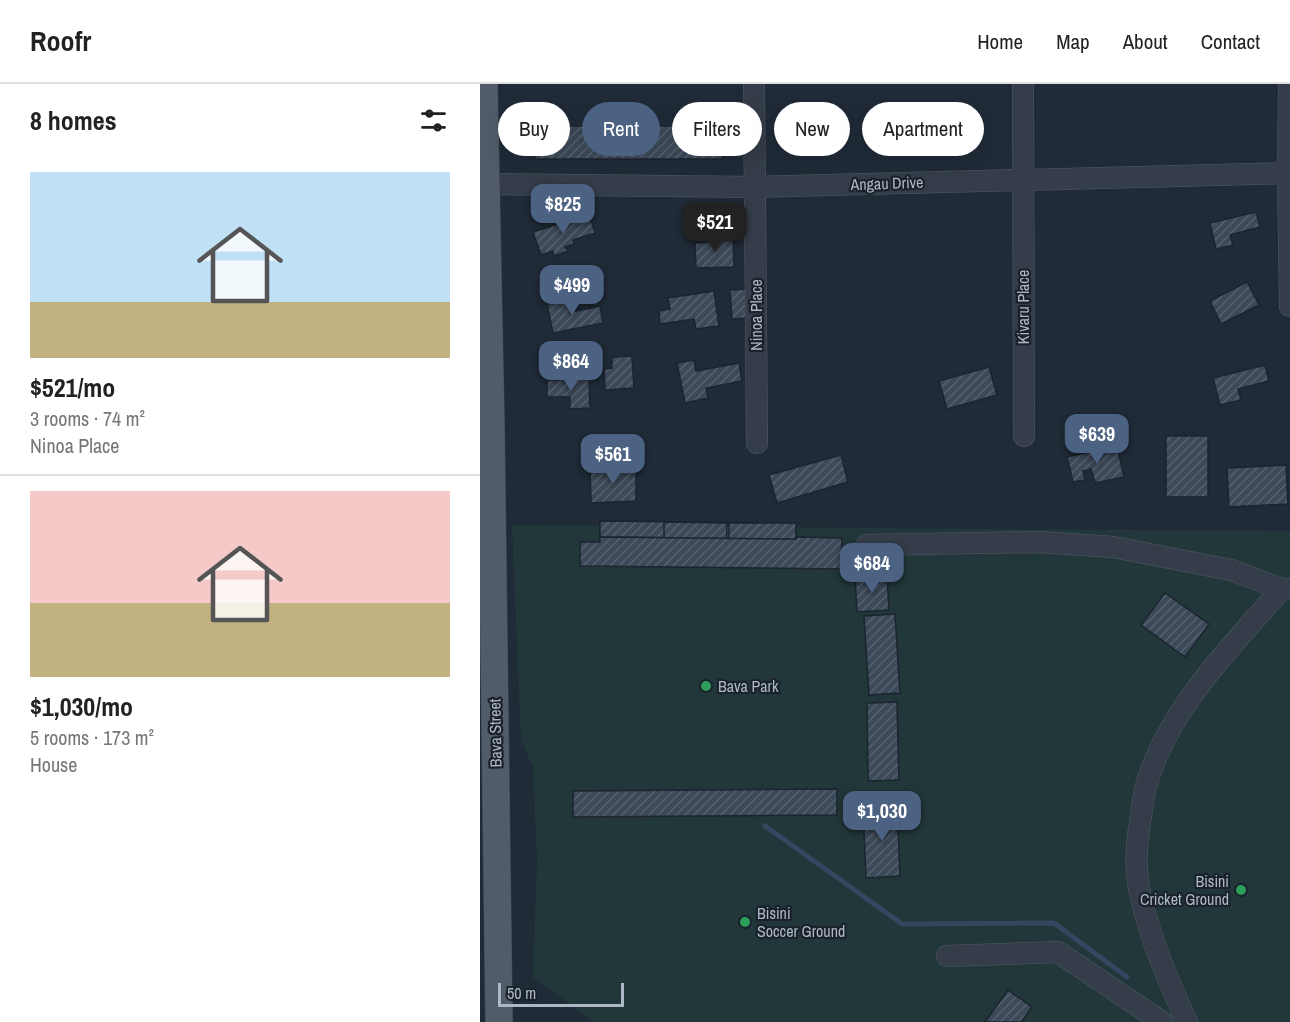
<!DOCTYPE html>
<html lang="en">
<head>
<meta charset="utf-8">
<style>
  :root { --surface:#fff; --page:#f2f2f2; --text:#222; --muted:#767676; --line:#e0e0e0; --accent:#4c6282 }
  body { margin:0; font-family:"Archivo Narrow",sans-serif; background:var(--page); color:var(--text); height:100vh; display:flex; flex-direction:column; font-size:22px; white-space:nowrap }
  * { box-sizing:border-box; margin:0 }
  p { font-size:20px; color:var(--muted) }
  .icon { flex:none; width:33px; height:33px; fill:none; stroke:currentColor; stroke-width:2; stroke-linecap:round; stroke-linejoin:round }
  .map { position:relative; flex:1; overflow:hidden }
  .panel { display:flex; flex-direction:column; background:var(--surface); width:480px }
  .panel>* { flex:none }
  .hud { position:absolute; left:18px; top:18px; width:570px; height:54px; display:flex; gap:12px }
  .scale { position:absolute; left:18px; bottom:15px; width:126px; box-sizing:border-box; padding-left:6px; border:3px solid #aeb8c5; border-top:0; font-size:16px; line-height:21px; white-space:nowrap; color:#aeb8c5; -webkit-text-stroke:4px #19222d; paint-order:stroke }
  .price { position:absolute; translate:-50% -51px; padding:0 14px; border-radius:12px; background:var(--accent); color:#fff; font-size:20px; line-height:39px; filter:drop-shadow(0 2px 3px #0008) }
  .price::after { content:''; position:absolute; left:50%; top:36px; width:18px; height:14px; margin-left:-9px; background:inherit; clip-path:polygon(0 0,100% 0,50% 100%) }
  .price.on { background:#222; color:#fff }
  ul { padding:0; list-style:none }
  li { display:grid; align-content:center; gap:12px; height:318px; padding:0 30px }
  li+li { border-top:2px solid var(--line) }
  li span { display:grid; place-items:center; height:186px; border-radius:0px; color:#555 }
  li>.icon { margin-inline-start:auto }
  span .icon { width:108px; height:108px; fill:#fffc; stroke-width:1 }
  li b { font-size:26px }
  h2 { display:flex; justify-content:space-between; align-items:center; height:72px; padding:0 30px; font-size:26px }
  .chip { padding:0 21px; border-radius:27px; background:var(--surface); box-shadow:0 6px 24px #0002; font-size:21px; line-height:54px }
  .chip.on { background:var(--accent); color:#fff }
  header { display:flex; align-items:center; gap:36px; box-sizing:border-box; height:84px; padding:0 30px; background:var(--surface); border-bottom:2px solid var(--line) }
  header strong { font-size:28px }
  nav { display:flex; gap:33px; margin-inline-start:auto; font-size:21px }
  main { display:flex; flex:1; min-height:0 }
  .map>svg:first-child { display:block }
  .park { fill:#223739 }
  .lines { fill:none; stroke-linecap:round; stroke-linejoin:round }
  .stream { stroke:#344660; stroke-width:5 }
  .building { fill:url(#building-hatch); stroke:#1b242f; stroke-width:1.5 }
  .minor-casing { stroke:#515b66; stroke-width:22 }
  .major-casing { stroke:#3d4652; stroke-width:28 }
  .minor { stroke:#343d49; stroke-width:21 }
  .major { stroke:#525c69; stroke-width:27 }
  .leisure-dot { fill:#2e9e5b; stroke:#19222d; stroke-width:2 }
  .labels { text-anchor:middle; stroke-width:4.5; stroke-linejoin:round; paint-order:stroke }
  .street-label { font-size:16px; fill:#aeb8c5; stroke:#19222d }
  .poi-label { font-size:16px; fill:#aeb8c5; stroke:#19222d; text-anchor:start }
</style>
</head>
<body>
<header>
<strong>Roofr</strong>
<nav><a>Home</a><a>Map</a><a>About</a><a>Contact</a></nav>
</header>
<main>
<section class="panel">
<h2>8 homes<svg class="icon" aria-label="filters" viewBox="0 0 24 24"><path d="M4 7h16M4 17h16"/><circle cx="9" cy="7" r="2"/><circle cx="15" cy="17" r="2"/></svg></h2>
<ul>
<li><span style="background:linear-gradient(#bfe0f5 70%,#c2b280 0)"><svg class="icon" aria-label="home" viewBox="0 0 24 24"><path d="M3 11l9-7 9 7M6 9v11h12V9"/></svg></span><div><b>$521/mo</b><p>3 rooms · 74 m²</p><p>Ninoa Place</p></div></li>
<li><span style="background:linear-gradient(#f6c9c9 60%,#c2b280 0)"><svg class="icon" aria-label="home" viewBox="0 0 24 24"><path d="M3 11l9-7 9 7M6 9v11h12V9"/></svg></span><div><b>$1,030/mo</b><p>5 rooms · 173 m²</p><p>House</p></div></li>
</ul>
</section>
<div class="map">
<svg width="810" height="938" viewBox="0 0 810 938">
  <defs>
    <pattern id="building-hatch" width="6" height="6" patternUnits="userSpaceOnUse" patternTransform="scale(1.5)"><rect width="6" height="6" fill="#3c4958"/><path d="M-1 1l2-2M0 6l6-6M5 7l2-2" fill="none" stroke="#56616e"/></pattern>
  </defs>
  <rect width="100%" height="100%" fill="#202b38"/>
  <path class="park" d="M32,441L810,447V938H114L53,893L57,776L53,684L41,655Z"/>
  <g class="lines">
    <path class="stream" d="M285,742L422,840L574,839L647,893"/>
  </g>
  <g class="building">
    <path d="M54,42H242V75H55Z"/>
    <path d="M776,128L780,143L750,151L753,161L736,165L730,139Z"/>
    <path d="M109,130L115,149L93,156L94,160L85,163L88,167L74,172L73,167L61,171L53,148Z"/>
    <path d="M228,152H253L254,183L216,184L215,159L228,158Z"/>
    <path d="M767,198L779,221L741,240L730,217Z"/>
    <path d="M268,205L270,234L252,235L250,206Z"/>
    <path d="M234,207L239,242L216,245L214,235L180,240L179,227L190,225L188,214Z"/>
    <path d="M94,215L96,227L120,222L123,239L73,249L67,220Z"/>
    <path d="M152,272L154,304L125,306L124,285L132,284V273Z"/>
    <path d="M214,276L216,287L259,279L262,297L226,304L228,314L205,319L197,279Z"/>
    <path d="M785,281L789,297L758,305L761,316L740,321L733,294Z"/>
    <path d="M509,283L517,311L467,325L459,297Z"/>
    <path d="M109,295L110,324L90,325V313H67V296Z"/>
    <rect x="686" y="352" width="42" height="61"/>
    <path d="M637,362L644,393L615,399L611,385L603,387L605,396L593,398L587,373Z"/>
    <path d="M361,371L368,398L297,419L289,391Z"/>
    <path d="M806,381L808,420L749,423L747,384Z"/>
    <path d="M156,384V417L111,419L110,385Z"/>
    <path d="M120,437L182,438V474H120Z"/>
    <path d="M120,437L316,439V455L120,453Z"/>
    <path d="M184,438L247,439L246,474L184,473Z"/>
    <path d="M249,439H316V475L249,474Z"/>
    <path d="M120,453L316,455V453L362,454L361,485L100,482V458H120Z"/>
    <path d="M407,492L409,526L377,528L375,493Z"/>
    <path d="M685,509L729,540L705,573L661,541Z"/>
    <path d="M415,530L420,609L389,611L384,532Z"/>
    <path d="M417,618L419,696L388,697L387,619Z"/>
    <path d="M357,705V731L93,733V707Z"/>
    <path d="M417,721L420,792L386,794L383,723Z"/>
    <path d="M528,906L552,923L541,938H505Z"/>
  </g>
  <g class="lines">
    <g class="minor-casing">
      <g id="minor">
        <path d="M274,0L277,359"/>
        <path d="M543,0L544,352"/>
        <path d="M809,0L808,89L810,222"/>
        <path d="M5,100L275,103L810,89"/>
        <path d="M387,461L559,458L633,463L751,486L802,505"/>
        <path d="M467,872L578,868L682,938"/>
        <path d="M707,938C689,898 671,857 661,814C655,790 656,762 660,738C662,727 663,716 665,706C684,630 751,562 802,505H810"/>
      </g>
    </g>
    <g class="major-casing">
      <path id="major" d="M4,0L11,342L19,938"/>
    </g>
    <use href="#minor" class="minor"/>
    <use href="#major" class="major"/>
  </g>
  <g class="leisure-dot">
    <circle cx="226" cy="602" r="6"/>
    <circle cx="761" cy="806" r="6"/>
    <circle cx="265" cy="838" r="6"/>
  </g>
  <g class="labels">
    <g class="street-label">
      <text transform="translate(407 99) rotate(-2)" y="6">Angau Drive</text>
      <text transform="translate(543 223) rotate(-90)" y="6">Kivaru Place</text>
      <text transform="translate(276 231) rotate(-90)" y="6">Ninoa Place</text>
      <text transform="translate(15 649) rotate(-91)" y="6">Bava Street</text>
    </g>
    <g class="poi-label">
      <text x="238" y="608">Bava Park</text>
      <text x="749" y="803" text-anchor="end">Bisini<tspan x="749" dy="18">Cricket Ground</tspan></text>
      <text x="277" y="835">Bisini<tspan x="277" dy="18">Soccer Ground</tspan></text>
    </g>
  </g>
</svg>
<div class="scale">50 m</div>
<b class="price" style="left:83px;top:151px">$825</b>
<b class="price on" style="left:235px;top:169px">$521</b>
<b class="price" style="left:92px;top:232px">$499</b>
<b class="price" style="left:91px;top:308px">$864</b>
<b class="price" style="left:617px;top:381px">$639</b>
<b class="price" style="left:133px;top:401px">$561</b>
<b class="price" style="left:392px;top:510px">$684</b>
<b class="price" style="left:402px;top:758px">$1,030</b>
<div class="hud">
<a class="chip">Buy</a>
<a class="chip on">Rent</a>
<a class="chip">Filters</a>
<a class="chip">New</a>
<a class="chip">Apartment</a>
</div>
</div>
</main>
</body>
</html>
